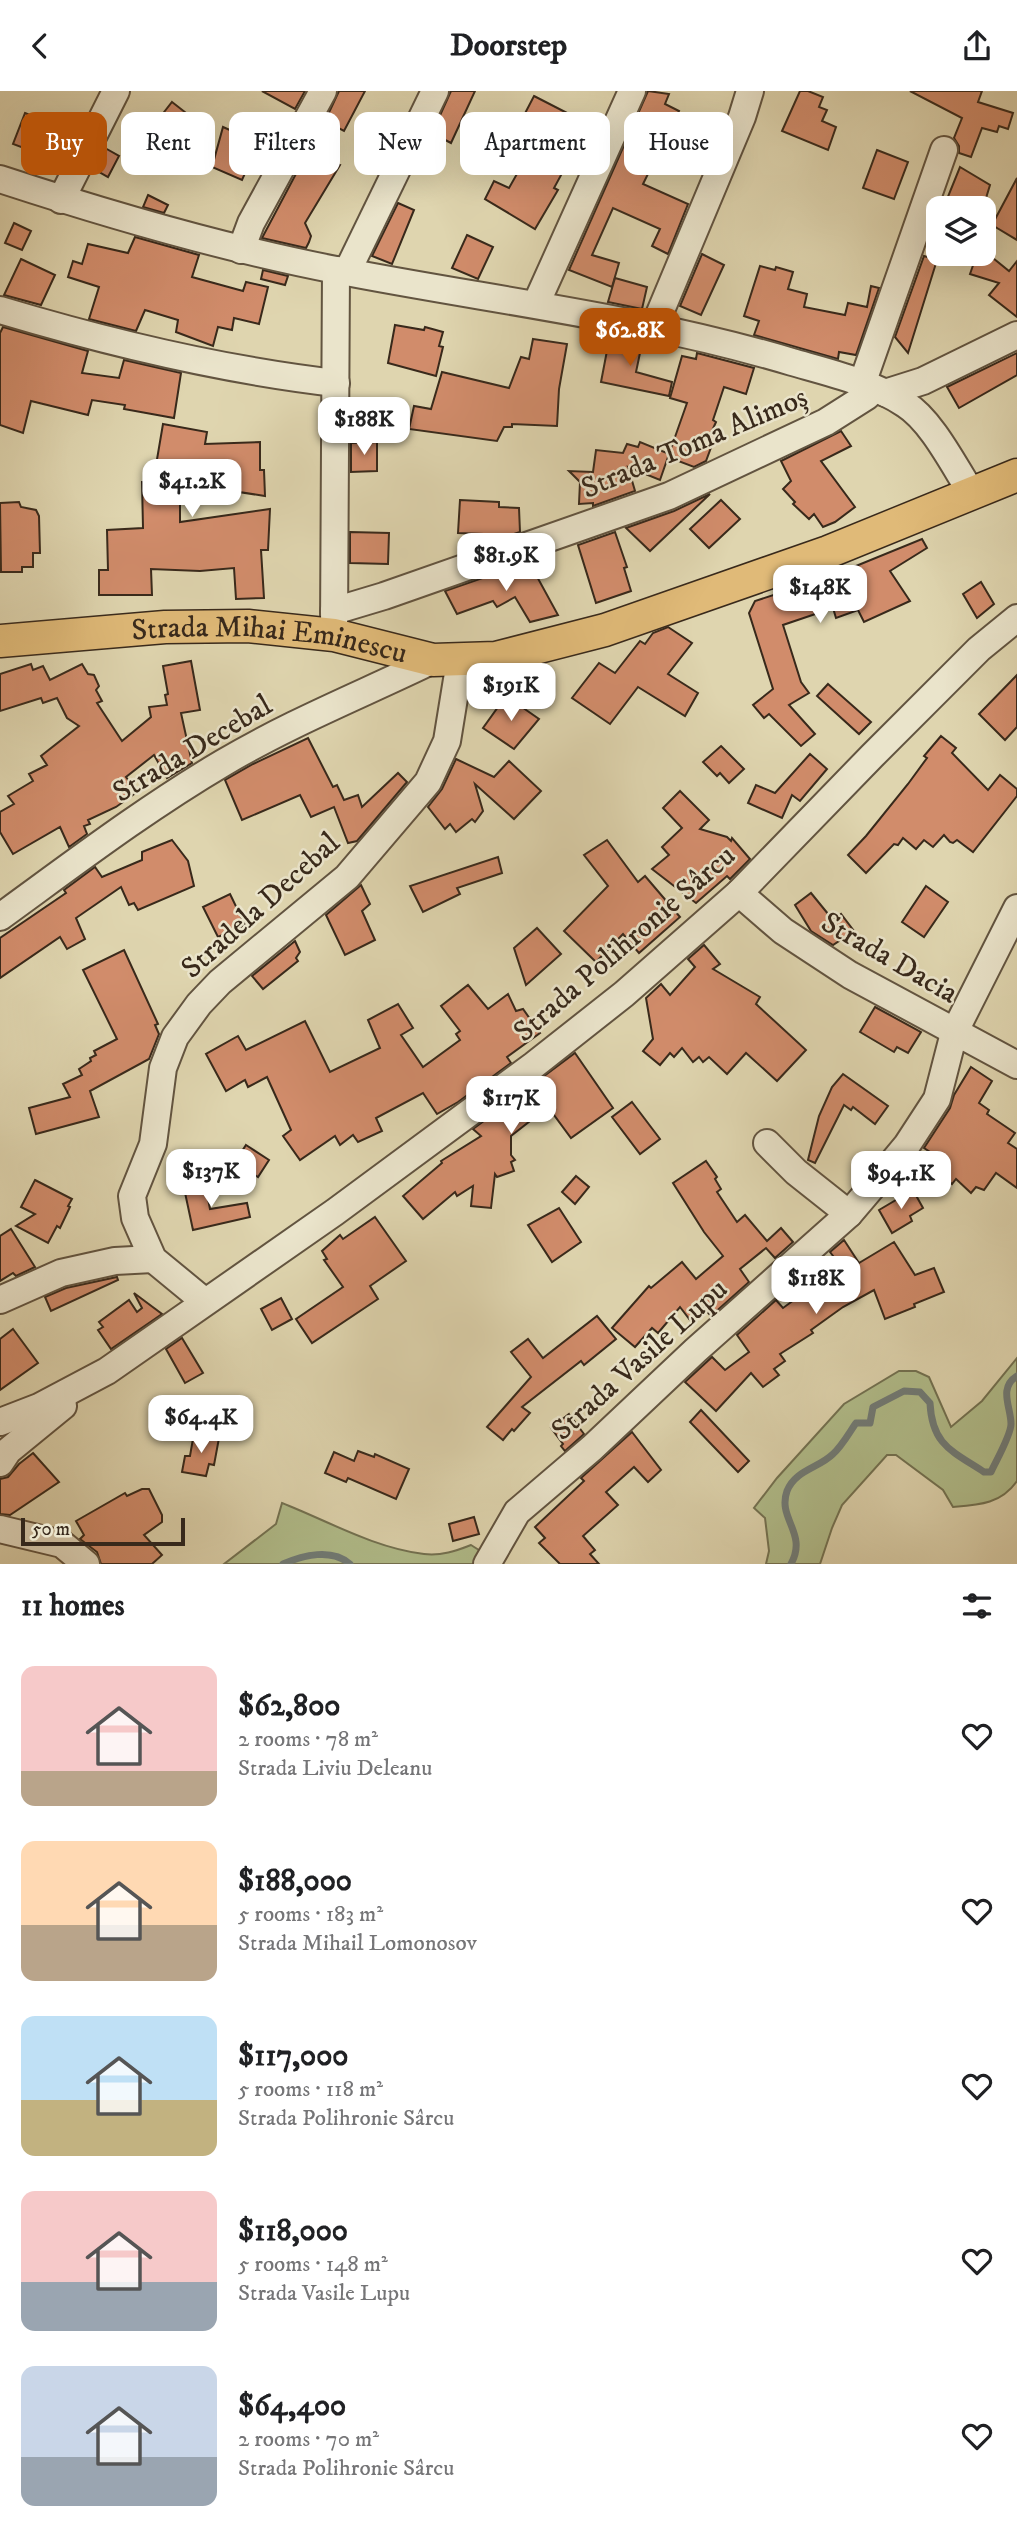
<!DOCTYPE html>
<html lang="en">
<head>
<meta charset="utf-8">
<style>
  :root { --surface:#fff; --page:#f2f2f2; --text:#202124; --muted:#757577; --accent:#b45309 }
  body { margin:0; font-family:"IM FELL DW Pica",serif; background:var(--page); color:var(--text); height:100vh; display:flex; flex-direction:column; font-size:26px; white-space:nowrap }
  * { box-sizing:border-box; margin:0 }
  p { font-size:23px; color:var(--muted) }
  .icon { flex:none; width:38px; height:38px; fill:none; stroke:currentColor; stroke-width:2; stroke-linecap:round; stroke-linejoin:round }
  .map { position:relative; height:1473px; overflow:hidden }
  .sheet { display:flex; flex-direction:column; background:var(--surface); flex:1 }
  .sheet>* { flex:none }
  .hud { position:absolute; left:21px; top:21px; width:976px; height:63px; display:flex; gap:14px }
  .buttons { position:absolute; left:926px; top:105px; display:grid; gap:14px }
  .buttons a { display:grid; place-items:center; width:70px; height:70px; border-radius:14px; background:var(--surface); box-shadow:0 7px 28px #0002; font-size:35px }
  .scale { position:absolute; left:21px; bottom:18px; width:164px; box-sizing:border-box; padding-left:7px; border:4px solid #38291b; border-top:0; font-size:19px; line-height:24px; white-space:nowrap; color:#38291b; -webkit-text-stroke:5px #eae4cb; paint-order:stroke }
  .price { position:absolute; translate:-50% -60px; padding:0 16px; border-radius:14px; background:#fff; color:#222; font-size:23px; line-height:46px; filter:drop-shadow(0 2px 4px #0008) }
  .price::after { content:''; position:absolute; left:50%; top:42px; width:21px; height:16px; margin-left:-10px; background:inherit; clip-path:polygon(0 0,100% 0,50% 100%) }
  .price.selected { background:var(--accent); color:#fff }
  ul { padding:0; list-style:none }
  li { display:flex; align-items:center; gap:21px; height:175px; padding:0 21px }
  li span { display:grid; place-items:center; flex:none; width:196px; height:140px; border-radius:14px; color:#555 }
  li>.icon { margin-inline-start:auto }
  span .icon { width:84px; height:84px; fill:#fffc; stroke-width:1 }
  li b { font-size:30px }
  h2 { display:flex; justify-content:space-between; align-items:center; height:84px; padding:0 21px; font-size:30px }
  .chip { padding:0 24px; border-radius:14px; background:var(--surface); box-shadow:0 7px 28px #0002; font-size:24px; line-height:63px }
  .chip.selected { background:var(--accent); color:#fff }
  header { display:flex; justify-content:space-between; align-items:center; height:91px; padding:0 21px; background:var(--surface); font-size:32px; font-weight:700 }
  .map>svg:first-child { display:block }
  .green { fill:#b1bd8b; stroke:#747353; stroke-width:2 }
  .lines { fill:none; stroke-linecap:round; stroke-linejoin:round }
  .stream { stroke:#727d79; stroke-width:7 }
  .building { fill:#d18c6b; stroke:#38291b; stroke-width:2 }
  .minor-casing { stroke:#625440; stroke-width:30 }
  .major-casing { stroke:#38291b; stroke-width:35 }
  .minor { stroke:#eae4cb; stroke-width:26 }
  .major { stroke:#e0ba78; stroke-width:32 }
  .labels { text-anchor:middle; stroke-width:5; stroke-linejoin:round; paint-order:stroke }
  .street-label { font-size:30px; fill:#38291b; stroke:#eae4cb }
</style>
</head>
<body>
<header><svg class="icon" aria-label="back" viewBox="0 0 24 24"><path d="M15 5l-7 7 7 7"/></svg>Doorstep<svg class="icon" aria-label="share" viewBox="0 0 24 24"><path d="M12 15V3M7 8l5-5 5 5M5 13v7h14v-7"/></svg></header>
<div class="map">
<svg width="1017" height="1473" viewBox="0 0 1017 1473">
  <rect width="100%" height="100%" fill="#dfd5af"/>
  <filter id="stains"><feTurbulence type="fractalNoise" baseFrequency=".00286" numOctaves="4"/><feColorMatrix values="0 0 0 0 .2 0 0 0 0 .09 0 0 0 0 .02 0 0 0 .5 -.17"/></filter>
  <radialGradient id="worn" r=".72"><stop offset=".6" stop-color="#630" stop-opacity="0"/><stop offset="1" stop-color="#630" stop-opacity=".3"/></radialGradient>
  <g class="green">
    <path d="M1017,1267V1390C1001,1413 979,1414 953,1416L943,1399L896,1364H887L842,1414L832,1437L820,1473H766L769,1460L765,1427L754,1417L777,1387L844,1313L899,1280H916L929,1286L951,1336L982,1310Z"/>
    <path d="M282,1412C328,1430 374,1457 424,1463C441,1465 456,1460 471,1454L501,1473H224L276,1433Z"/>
  </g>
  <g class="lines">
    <g class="stream">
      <path d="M283,1473C303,1464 332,1457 350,1473"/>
      <path d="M791,1473C808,1442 777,1428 787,1400C795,1379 819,1377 833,1363C842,1355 849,1342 856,1332H870L873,1316L904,1300L920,1301L930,1312C932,1354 952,1360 984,1381H991C996,1370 1011,1344 1011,1333C1011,1316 998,1297 1017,1285"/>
    </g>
  </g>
  <g class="building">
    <path d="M262,0H305L295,18Z"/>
    <path d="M339,0H365L344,40L325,30Z"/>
    <path d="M451,0H475L451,52L432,42Z"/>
    <path d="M648,0L669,3L665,13L679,20L643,93L688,113L668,163L652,155L660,138L613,117L592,164L619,172L612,196L569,179Z"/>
    <path d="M800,0H808L823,6L819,16L827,19L822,30L836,36L828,59L782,40Z"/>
    <path d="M910,0H982L978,11L1013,22L1008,38L999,35L997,41L982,37L971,66L959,62V55L954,47L962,27Z"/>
    <path d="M534,5L573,25L553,69L566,75L554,97L558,99L535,138L485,108L494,90L509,97L526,67L511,59L523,34L520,32Z"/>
    <path d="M172,11L204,36L196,53L161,25Z"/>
    <path d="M25,22L76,43L67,63L60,59L56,69L13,53Z"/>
    <path d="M223,36L248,47L245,53L256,58L242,89L212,76Z"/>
    <path d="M105,57L119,65L108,86L94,78Z"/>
    <path d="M877,59L908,71L894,108L863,97Z"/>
    <path d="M307,62L340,74L305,132L311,145L309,151L306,157L262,147Z"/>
    <path d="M960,76L990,94L983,117H962L947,108Z"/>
    <path d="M1017,87V149L992,134Z"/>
    <path d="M148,104L168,114L164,122L143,116Z"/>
    <path d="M398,112L414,119L392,173L372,165Z"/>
    <path d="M14,132L31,140L22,159L5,152Z"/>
    <path d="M467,144L493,156L478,188L452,177Z"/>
    <path d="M135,146L199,164L192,186L243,200L246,191L268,196L259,233L234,227L232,239L218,236L213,255L176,241L178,229L145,219L136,240L89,228L99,196L68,186L73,170L82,173L88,153L128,162Z"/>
    <path d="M702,163L724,174L701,224L680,215Z"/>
    <path d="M977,163H988L1009,180L1017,170V226L989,204L999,192L970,183Z"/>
    <path d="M924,165L937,169L908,262L895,246Z"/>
    <path d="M21,168L55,184L41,214L4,204Z"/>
    <path d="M760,175L775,179L776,176L793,181L788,198L807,203L804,216L845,224L848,212L867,216L871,195L879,197L856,264L839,261L838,268L754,244L759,230L744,225Z"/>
    <path d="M263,179L288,185L285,194L261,188Z"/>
    <path d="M615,187L647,196L642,218L608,211Z"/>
    <path d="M395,234L424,239L425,236L443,241L439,255L443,256L436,285L388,272Z"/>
    <path d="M3,236L88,260L82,282L119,287L124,269L181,282L174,327L124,318L125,314L92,309L88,324L31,310L23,342L0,334V242Z"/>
    <path d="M610,244L640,250L637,262H640L636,281L672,291L669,305L601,291Z"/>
    <path d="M533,248L567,253L559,298L557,335L512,333V336H504L497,350L409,338L414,315L431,318L442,281L509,297L521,266L529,268Z"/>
    <path d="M697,262L754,277L746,303L724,296L713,329L716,331L711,342L716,343L706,370L694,376L668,366L660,389L628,376L635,400L593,415V412L579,413L580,391L569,380L593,381L596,359L623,362L627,353L638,356L640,351L669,363L687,312L670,307L682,265L696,268Z"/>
    <path d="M1017,262V284L959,317L947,296Z"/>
    <path d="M163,333L207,341L205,353L260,351V379H264L265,405L180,392V431L270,418L268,459H261L264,507L236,508L234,477L200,480L151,478L152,504H99V479H108L107,439L143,437L142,391L153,392Z"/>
    <path d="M841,340L851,355L821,370L855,416L835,431L823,436L814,423L809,428L793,413L795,411L783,398L791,390L781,370Z"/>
    <path d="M377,351V380L351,381V352Z"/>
    <path d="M710,403L650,460L626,437L674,420Z"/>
    <path d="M460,409L499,411V416L519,417L520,441L511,444L458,442Z"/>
    <path d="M721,409L740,428L709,457L690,438Z"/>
    <path d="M19,411L21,416L36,419L39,425L40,462H33V476H22V481H1L0,412Z"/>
    <path d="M350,441L389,442L388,473L350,472Z"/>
    <path d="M615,441L627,476L624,477L631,500L596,512L578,454Z"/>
    <path d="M922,448L927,457L890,480L910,510L864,531L858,519L836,527L833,517L783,534L801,591L809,602L789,614L815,643L801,655L769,623L764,627L753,614L773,598L749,522L755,510L829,486Z"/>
    <path d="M529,471L558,524L530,531L515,506L497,516L493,510L457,523L445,500Z"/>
    <path d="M981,491L994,513L977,527L963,503Z"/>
    <path d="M668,536L692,552L668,583L698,602L685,625L638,596L610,633L572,607L599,572L615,582L640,550L645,553L653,542Z"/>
    <path d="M191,570L200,619L181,622L192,672L167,687L154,664L126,686L137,701L116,716L88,729L90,733L84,735L87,743L69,756L60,736L13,763L0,741V721L14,713L8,705L33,690L29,683L47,674L41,665L79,635L67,627L57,607L43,612L41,607L0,620V583L31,573L33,579L43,575L50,589L82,573L88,583L94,584L99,595L96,599L102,610L97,612L122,650L151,626L149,616L167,614L165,604L168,603L163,575Z"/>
    <path d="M1017,584V636L1005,649L979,623Z"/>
    <path d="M828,593L871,631L859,643L817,605Z"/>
    <path d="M506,605L539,628L514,658L483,637Z"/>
    <path d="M941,645L956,657L952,662L988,699L1000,684L1017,698V705L973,761L957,749L953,752L950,751L944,744L933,756L924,749L916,758L903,747L898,754L894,753L866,782L848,764L866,745L908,693L927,667L924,665Z"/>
    <path d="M308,647L333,696L337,694L344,709L358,704L362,716L398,682L407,691L357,750L348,752L334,716L311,726L300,704L242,729L225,689L253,673Z"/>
    <path d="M721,655L744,678L729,692L720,682L717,685L703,671Z"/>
    <path d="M810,663L827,678L800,710L792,704L782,727L748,712L756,694L775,702Z"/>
    <path d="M456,668L494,686L509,670L541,700L514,728L475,693L483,720L475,731L472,728L456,741L450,733L445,738L428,716L442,698Z"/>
    <path d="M680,700L709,729L700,738L727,746L731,750L732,747L750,768L730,788L727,785L696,812L652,778L669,764L662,756L682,737L663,717Z"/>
    <path d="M172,749L188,770L194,795L138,819L134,812L129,814L121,796L76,827L85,848L67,858L60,846L0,887V847L66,802L64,799L95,776L102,786L142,769V761Z"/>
    <path d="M607,749L638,791L645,785L680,826L639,862L623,843L596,871L564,840L608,795L584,764Z"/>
    <path d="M498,766L502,782L457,797L460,803L423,821L410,795Z"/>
    <path d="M361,794L370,813L362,820L375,849L345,864L326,824Z"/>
    <path d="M926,795L948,811L924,846L902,831Z"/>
    <path d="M811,802L833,829L841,823L854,840L833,854L811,840L795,814Z"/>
    <path d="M230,803L245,834L218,846L203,816Z"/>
    <path d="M537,837L561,863L526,894L514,857Z"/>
    <path d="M295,850L300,861L296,867L298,870L263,898L252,885Z"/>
    <path d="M704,854L720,873L713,878L760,906L756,913L806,959L777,990L746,962L727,983L709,966L703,971L699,966L693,971L682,957L674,966L670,962L660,974L643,960L653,948L646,907L661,893L670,904L695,876L688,868Z"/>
    <path d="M124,859L158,933L155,934L159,943L149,968L90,1000L99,1026L36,1043L29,1017L70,1006L63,993L82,984L79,978L91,970L90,967L96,964L94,960L117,948L83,879Z"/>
    <path d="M468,894L488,918L508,903L516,920L523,918L540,942L507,966L511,972L458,1011L437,1023L423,1002L376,1027L382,1040L358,1051L353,1044L340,1054L335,1045L300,1069L283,1045L291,1039L267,986L248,996L245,989L226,1000L206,963L238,945L246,959L305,930L330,981L380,957L368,929L398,913L413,937L401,944L423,976L460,949L456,943L460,940L441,915Z"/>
    <path d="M875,916L921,941L908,962L897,956L894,961L860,941Z"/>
    <path d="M575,962L613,1017L571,1047L548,1016L511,1045V1064L515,1069L511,1071L514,1080L497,1086L495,1083L491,1117L471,1115L473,1095L457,1105L455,1101L423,1128L403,1105L442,1072L441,1070L481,1045L473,1038Z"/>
    <path d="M971,976L992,990L979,1012L989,1019L987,1023L1015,1042L1008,1052L1017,1058V1097L996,1082L984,1099L976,1096L971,1102L956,1088L952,1093L942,1084L928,1100L910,1083L930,1061L924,1057L950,1017L954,1004Z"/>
    <path d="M843,983L888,1015L875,1033L853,1016L851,1019L844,1014L815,1072L808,1069L819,1025L832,996Z"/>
    <path d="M632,1011L660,1048L640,1063L612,1026Z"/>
    <path d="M246,1054L269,1069L258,1086L235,1071Z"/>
    <path d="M706,1070L717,1086L715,1088L721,1098L717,1101L737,1131L745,1124L767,1150L781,1137L793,1151L775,1167L766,1157L740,1178L749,1191L711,1225L704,1217L690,1229L680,1216L658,1242L652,1237L635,1256L612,1237L649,1195L651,1197L682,1171L696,1188L723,1165L704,1141L673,1092Z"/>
    <path d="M576,1085L589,1096L575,1113L562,1101Z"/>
    <path d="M35,1089L72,1108L68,1115L70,1116L60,1137L57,1135L48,1152L16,1135L35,1123L21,1116Z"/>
    <path d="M205,1092L210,1118L247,1112L250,1126L193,1139L184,1097Z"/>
    <path d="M913,1099L923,1117L910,1125L912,1130L892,1142L879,1119Z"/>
    <path d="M559,1117L581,1151L552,1171L528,1134Z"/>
    <path d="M375,1126L406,1170L370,1195L378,1208L312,1252L296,1228L343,1196L324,1169L327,1168L322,1160L340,1144L343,1148Z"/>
    <path d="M11,1138L35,1176L16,1185L13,1182L0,1190V1145Z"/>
    <path d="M844,1149L859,1172L894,1151L915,1184L934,1177L944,1201L914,1213L915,1216L885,1228L874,1199L843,1216L811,1239L813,1242L780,1263L785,1270L774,1278L779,1284L763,1296L751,1282L716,1320L685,1291L712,1266L725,1279L749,1261L737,1244L776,1209L783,1217L835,1179L834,1177L840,1174L830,1161Z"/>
    <path d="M117,1186L118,1189L51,1220L45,1206L66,1197Z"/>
    <path d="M134,1202L162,1223L111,1258L98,1239L103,1236L99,1231L129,1209L137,1221L142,1217Z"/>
    <path d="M281,1207L292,1228L272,1239L261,1218Z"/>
    <path d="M597,1225L616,1248L584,1274L581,1270L522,1316L530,1322L514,1340L512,1338L503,1349L487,1336L531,1286L511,1261L528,1248L543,1267Z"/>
    <path d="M13,1238L38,1272L0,1299V1248Z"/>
    <path d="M182,1247L203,1282L185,1292L166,1258Z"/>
    <path d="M701,1319L749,1370L738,1381L690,1331Z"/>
    <path d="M569,1323L584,1343L565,1360L561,1355L563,1353L551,1337Z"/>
    <path d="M632,1341L661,1379L648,1391L634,1376L606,1401L618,1414L583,1445L595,1459L590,1463L599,1473H560L539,1452L545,1447L535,1436L584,1390L581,1387Z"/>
    <path d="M194,1342L219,1347L214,1374L209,1373L206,1385L182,1381L185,1365H190Z"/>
    <path d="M358,1360L374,1366L375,1363L409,1378L396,1408L348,1387L346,1391L325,1382L334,1361L354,1370Z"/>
    <path d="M33,1362L59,1391L10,1424L0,1423V1388L8,1386L19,1373Z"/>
    <path d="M142,1398H149L162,1424V1431L144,1444L162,1464L152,1473H101L97,1461L80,1448L84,1444L76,1430L125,1402L127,1405Z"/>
    <path d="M474,1426L479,1443L453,1450L449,1433Z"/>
  </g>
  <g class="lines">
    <g class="minor-casing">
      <g id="minor">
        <path d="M0,88C110,124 222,157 336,179C489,209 643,226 792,271C827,281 874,292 905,313C932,330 954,375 971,401"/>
        <path d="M61,109L116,0"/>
        <path d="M241,159L251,132L323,0"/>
        <path d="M347,181L435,0"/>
        <path d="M536,213L632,0"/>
        <path d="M0,219C110,252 222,279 336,292"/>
        <path d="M654,236L742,26L750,0"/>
        <path d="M862,293L944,59"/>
        <path d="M885,302L923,290L1017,244"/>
        <path d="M334,520L384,505L669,405L826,331L867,305L873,298"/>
        <path d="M334,536L336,179"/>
        <path d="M739,802L783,840L850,884L1017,974"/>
        <path d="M0,826C73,773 145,718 223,672C290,632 363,603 433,569"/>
        <path d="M767,1052L796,1081L849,1123"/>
        <path d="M0,1209L61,1182L115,1170L153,1168"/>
        <path d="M204,1210L153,1168L135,1127L132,1105L153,1053L163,977L175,946L199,913L220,891L347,786L428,691L447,650L460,570"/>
        <path d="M0,1331L39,1316L107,1280L335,1121L534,974L624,903L739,802L872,665L979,558L1017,527"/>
        <path d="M0,1372L8,1360L63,1315"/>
        <path d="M0,1438L62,1453L86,1473"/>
        <path d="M487,1473L517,1421L592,1357L696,1259L849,1123L883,1083L907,1054L937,1008L954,942L1017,817"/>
      </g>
    </g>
    <g class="major-casing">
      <g id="major">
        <path id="s1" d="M0,550L165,536L248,535L334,544L433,569L496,567L605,539L828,461L1017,384"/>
      </g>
    </g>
    <use href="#minor" class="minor"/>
    <use href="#major" class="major"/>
  </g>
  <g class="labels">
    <g class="street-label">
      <text transform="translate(694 351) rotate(-23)" y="10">Strada Toma Alimoș</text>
      <text dy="10" stroke="none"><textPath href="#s1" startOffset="271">Strada Mihai Eminescu</textPath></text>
      <text transform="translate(192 657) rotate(-31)" y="10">Strada Decebal</text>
      <text transform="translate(260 814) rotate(-42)" y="10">Stradela Decebal</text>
      <text transform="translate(624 852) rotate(-41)" y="10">Strada Polihronie Sârcu</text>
      <text transform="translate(890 866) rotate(30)" y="10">Strada Dacia</text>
      <text transform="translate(639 1268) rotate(-42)" y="10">Strada Vasile Lupu</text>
    </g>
  </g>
  <rect width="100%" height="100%" filter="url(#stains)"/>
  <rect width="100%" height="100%" fill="url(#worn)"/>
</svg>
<div class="buttons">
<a><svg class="icon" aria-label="layers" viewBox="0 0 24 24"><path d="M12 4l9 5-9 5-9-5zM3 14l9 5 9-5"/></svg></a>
</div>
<div class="scale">50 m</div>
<b class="price selected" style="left:630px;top:277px">$62.8K</b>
<b class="price" style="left:364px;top:366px">$188K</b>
<b class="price" style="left:192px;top:428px">$41.2K</b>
<b class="price" style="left:506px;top:502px">$81.9K</b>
<b class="price" style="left:820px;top:534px">$148K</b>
<b class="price" style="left:511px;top:632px">$191K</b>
<b class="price" style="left:511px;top:1045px">$117K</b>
<b class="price" style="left:211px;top:1118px">$137K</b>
<b class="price" style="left:901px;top:1120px">$94.1K</b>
<b class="price" style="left:816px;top:1225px">$118K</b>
<b class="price" style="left:201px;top:1364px">$64.4K</b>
<div class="hud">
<a class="chip selected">Buy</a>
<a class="chip">Rent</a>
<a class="chip">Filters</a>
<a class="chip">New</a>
<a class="chip">Apartment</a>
<a class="chip">House</a>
</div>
</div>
<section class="sheet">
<h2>11 homes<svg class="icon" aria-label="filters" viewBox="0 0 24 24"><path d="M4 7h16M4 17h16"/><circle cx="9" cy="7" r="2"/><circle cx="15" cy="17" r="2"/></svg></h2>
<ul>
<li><span style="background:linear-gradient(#f6c9c9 75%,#b9a48a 0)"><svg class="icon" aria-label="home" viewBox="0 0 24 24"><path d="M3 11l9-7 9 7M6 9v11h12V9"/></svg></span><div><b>$62,800</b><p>2 rooms · 78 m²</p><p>Strada Liviu Deleanu</p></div><svg class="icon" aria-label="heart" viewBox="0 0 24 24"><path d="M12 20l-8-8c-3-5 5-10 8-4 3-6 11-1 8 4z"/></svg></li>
<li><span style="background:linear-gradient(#ffd9b3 60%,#b9a48a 0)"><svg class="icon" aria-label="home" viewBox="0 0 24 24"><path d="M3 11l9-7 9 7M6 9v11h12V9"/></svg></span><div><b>$188,000</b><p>5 rooms · 183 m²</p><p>Strada Mihail Lomonosov</p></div><svg class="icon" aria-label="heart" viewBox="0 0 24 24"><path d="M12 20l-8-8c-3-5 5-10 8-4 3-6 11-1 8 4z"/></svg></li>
<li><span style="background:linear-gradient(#bfe0f5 60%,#c2b280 0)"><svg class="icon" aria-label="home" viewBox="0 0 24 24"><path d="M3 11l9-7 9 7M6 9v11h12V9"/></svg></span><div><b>$117,000</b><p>5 rooms · 118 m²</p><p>Strada Polihronie Sârcu</p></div><svg class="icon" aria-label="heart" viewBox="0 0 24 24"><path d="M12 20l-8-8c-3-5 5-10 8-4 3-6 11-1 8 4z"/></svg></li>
<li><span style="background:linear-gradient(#f6c9c9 65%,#9aa5b1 0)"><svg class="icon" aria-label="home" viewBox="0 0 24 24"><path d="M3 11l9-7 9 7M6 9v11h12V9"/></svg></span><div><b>$118,000</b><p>5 rooms · 148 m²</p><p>Strada Vasile Lupu</p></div><svg class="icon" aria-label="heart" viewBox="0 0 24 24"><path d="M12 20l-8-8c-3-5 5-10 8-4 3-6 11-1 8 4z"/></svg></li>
<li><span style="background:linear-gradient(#c9d6e8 65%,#9aa5b1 0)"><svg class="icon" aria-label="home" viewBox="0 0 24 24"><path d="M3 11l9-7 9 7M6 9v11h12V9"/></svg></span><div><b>$64,400</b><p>2 rooms · 70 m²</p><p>Strada Polihronie Sârcu</p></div><svg class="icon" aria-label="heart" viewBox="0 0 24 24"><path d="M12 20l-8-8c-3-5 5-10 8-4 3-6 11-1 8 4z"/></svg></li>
</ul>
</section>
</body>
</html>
